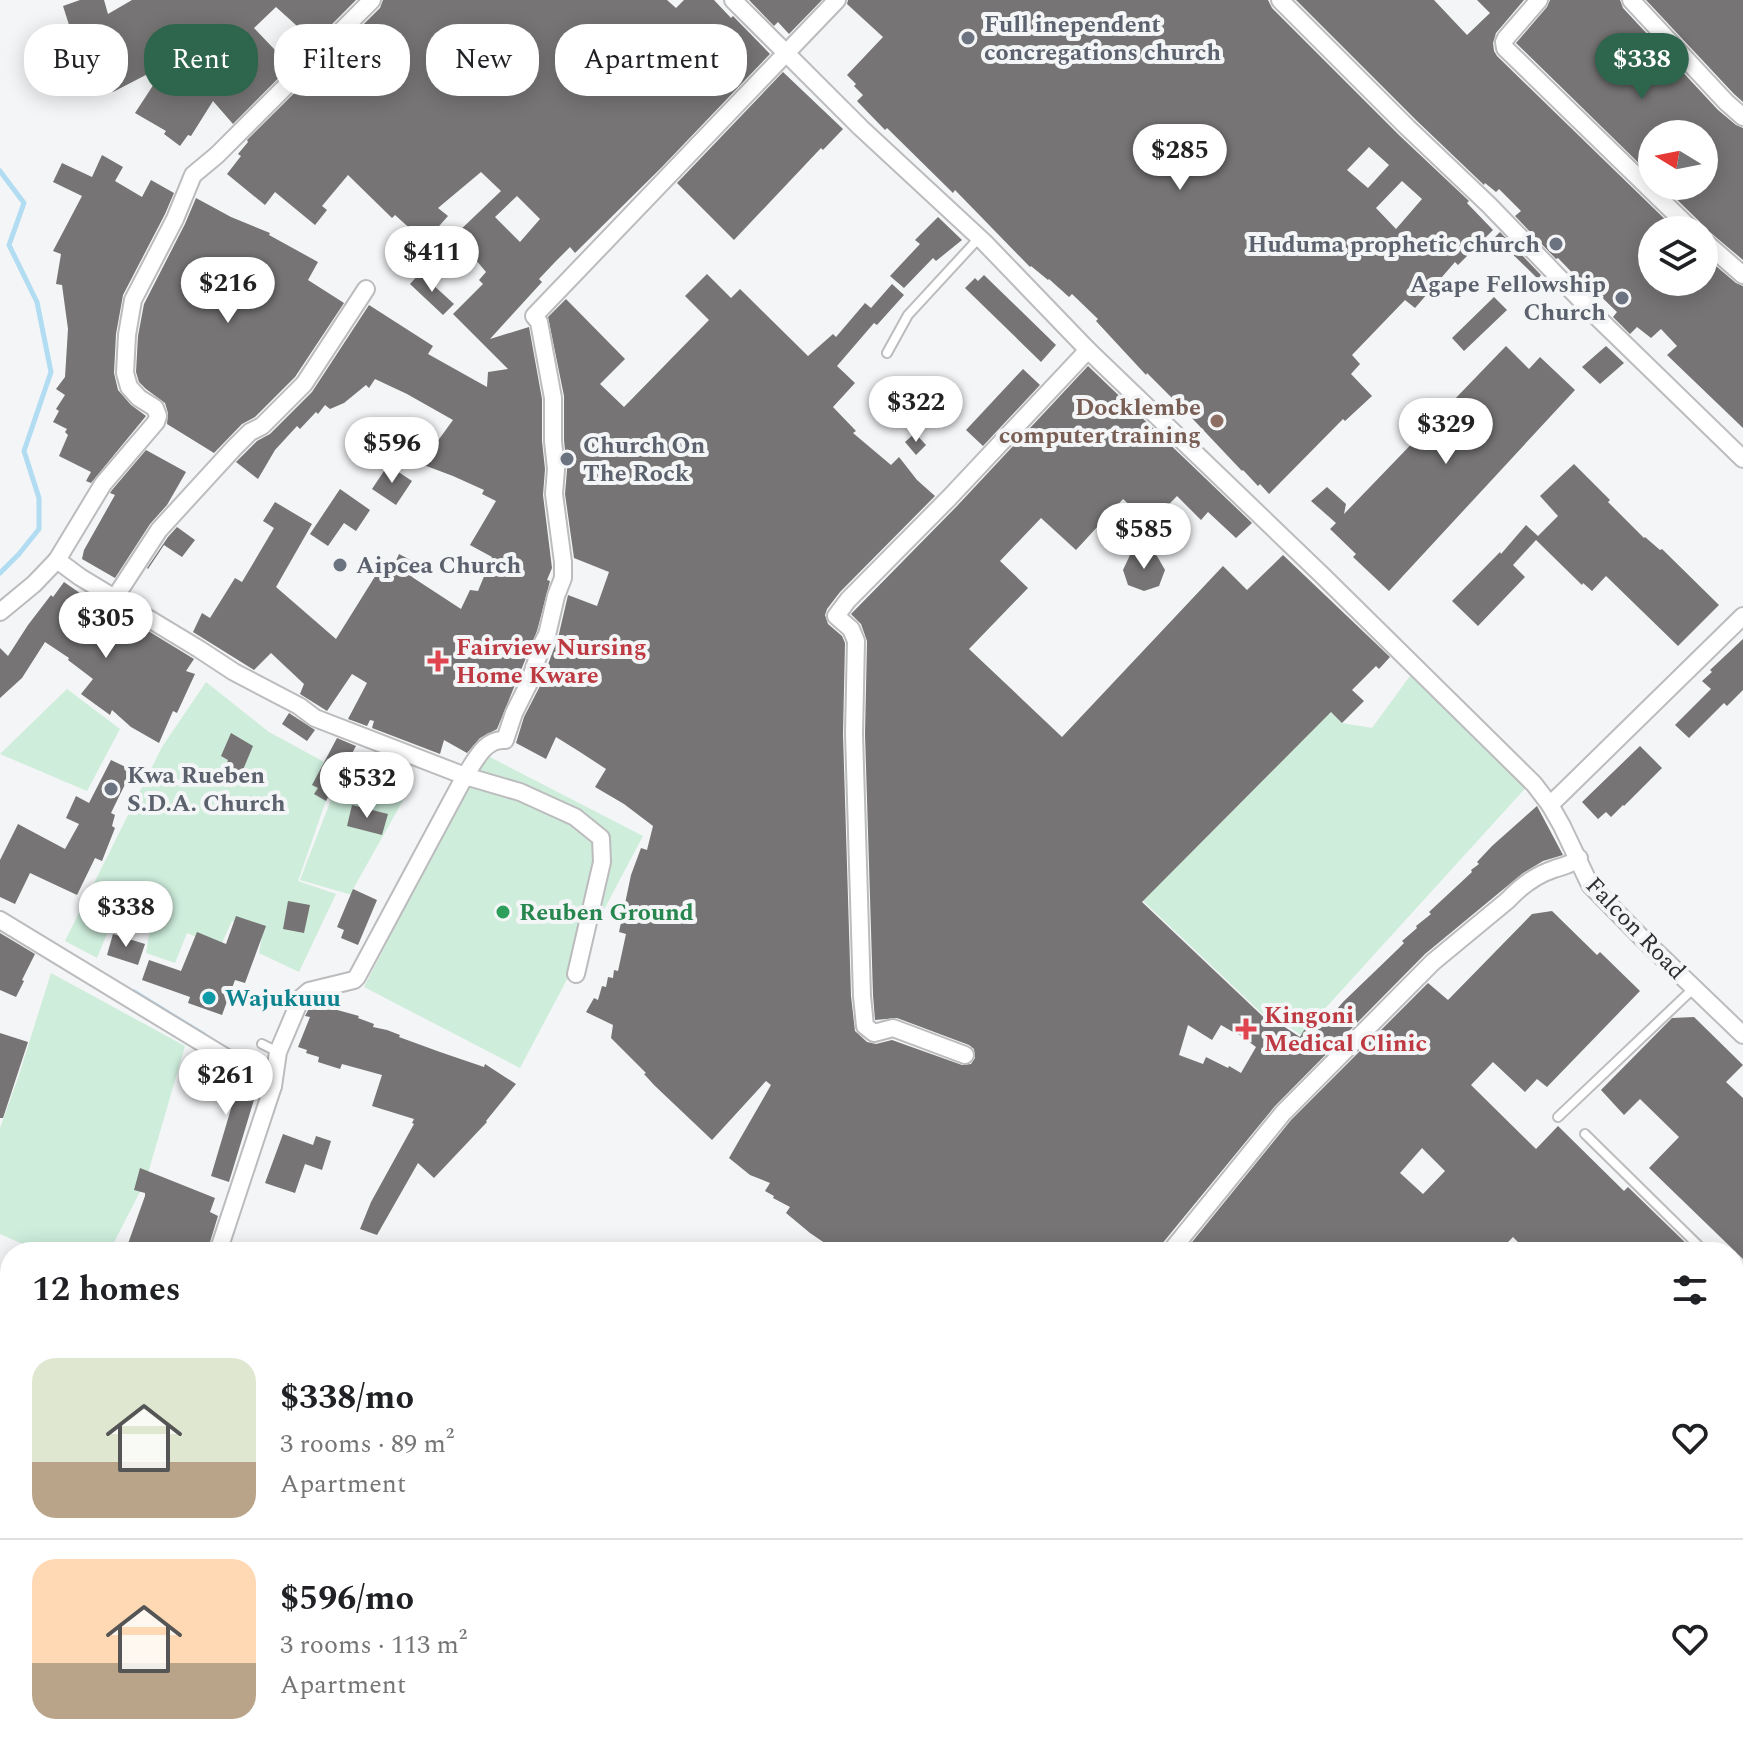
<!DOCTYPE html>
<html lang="en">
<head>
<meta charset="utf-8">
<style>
  :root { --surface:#fff; --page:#f6f6f6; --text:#202124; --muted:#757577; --line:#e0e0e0; --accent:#2d654d }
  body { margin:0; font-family:Spectral,serif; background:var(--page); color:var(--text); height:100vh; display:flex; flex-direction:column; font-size:30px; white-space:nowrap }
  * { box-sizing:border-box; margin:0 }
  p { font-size:26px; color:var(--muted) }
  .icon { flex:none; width:44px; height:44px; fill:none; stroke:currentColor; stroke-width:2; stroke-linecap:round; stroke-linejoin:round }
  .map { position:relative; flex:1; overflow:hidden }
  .drawer { position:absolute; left:0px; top:1242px; width:1744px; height:512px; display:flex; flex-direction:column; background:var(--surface); border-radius:32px 32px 0 0; box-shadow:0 4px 20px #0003 }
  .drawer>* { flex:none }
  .guide { position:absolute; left:24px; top:24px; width:800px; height:72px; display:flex; gap:16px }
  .needle { width:52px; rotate:280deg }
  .controls { position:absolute; left:1638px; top:120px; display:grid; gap:16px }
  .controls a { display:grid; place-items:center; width:80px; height:80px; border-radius:50%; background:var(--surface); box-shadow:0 4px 20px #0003; font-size:40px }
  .price { position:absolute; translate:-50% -68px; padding:0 18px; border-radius:28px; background:#fff; color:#222; font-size:26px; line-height:52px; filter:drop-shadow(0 2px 4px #0008) }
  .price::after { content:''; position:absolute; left:50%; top:48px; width:24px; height:18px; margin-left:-12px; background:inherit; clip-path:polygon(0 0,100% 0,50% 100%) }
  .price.active { background:var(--accent); color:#fff }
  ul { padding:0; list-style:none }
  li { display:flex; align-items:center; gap:24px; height:200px; padding:0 32px }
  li+li { border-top:2px solid var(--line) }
  li span { display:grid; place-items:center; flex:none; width:224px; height:160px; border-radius:24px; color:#555 }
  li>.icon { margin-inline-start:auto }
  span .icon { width:96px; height:96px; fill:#fffc; stroke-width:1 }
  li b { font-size:34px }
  h2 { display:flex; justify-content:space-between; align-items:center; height:96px; padding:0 32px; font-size:34px }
  .chip { padding:0 28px; border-radius:32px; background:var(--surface); box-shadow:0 4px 20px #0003; font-size:28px; line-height:72px }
  .chip.active { background:var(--accent); color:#fff }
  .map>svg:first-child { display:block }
  .green { fill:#ceeddb }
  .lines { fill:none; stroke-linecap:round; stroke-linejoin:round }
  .stream { stroke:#b1dcf2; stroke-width:5 }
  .building { fill:#767474; fill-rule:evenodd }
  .service-casing { stroke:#bcbcbe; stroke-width:12 }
  .minor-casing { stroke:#bcbcbe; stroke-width:20 }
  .service { stroke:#fff; stroke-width:8 }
  .minor { stroke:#fff; stroke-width:16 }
  .worship-dot { fill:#6b7280; stroke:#f4f5f7; stroke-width:3 }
  .education-dot { fill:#8d6e63; stroke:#f4f5f7; stroke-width:3 }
  .health-dot { fill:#e0444e; stroke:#f4f5f7; stroke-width:3 }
  .leisure-dot { fill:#2e9e5b; stroke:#f4f5f7; stroke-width:3 }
  .culture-dot { fill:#0f9aa8; stroke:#f4f5f7; stroke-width:3 }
  .labels { text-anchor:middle; stroke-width:8; stroke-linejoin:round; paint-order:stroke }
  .worship-label { font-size:24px; font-weight:bold; fill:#5b616d; stroke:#f4f5f7; text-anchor:start }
  .education-label { font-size:24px; font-weight:bold; fill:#785e54; stroke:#f4f5f7; text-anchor:end }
  .health-label { font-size:24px; font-weight:bold; fill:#be3a42; stroke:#f4f5f7; text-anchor:start }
  .leisure-label { font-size:24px; font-weight:bold; fill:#27864d; stroke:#f4f5f7; text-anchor:start }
  .street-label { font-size:24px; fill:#2e2e2f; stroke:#f4f5f7 }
  .culture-label { font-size:24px; font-weight:bold; fill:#0d838f; stroke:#f4f5f7; text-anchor:start }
</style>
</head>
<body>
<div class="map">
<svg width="1743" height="1754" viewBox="0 0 1743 1754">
  <rect width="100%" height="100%" fill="#f4f5f7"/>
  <g class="green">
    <path d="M1410,676L1532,781L1301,1035L1279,1020L1272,1023L1143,901L1331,712L1342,723L1372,728Z"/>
    <path d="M206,682L269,732L337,769L298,881L336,894L299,972L259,953L263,931L232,921L220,947L187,933L175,963L146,953L152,917L117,909L97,958L65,941L162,747Z"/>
    <path d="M67,689L120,729L87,791L0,754Z"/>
    <path d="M484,754L643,836L520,1068L364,987Z"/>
    <path d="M346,761L414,781L353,889L352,895L300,880Z"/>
    <path d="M51,973L185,1046L146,1180L109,1252H41L0,1234V1128L18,1078Z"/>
  </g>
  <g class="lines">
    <g class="stream">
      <path d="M0,171L24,203L9,245L37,302L51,372L24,451L39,498V529L19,554L0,573"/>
      <path d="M134,992L204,1035"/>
    </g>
  </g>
  <g class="building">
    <path d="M80,0H104L108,14L132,0H356L233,124L213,101L191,136L188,135L180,146L164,134L166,131L135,113L167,64L113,92L105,74L97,76L86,40L75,44L69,28H70L63,6ZM276,7L297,26L275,50L254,28Z"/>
    <path d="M383,0H667L676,8L684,0H714L731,18L733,16L770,54L661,168L575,253L570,247L556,261L539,279L542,282L490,339L529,327L542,399V441L545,469L543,495L552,568L547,580L550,581L537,631L497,729L480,738L467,753L444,740L440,754L372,728L374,721L370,720L367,726L348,719L367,683L352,674L327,711L300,694L304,684L271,653L254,670L193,632L202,613L210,618L235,578L242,582L274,528L263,521L275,502L312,524L276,587L336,639L384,562L393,567L399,554L418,564L412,577L461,609L470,590L478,591L492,557L470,545L496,501L482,494L484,490L453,476L421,464L453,420L407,394L375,379L369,388L366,385L344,403L330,409L325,405L318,414L316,412L300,429L297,426L275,450L258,479L236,462L257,441L270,434L312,392L369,305L433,346L428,354L487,387L488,372L508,369L453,314L483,284L479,280L486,272L455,235L501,191L481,172L438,208L448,216L425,242L395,215L392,218L348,175L322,206L327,210L315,225L275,192L265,205L227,174L241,156L238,154L248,142L247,140L380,8ZM517,196L540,219L520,242L495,217Z"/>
    <path d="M749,0H822L789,34L778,22L774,26Z"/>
    <path d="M848,0H1268L1272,8L1400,136L1469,201L1467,203L1493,230L1458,265L1455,262L1415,308L1405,300L1352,355L1360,364L1351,374L1372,396L1345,421L1343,419L1269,494L1260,484L1258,486L1243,470L1242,471L1190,416L1147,373L1146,375L1096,321L1098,319L1072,294L1069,297L1049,279L1048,280L1031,266L1030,267L955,190L953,193L887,128L885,130L857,101L863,95L854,86L856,84L847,75L883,37L847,4ZM1369,147L1389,165L1368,188L1347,170ZM1402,181L1422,199L1396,229L1376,208Z"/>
    <path d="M1296,0H1434L1467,35L1490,13L1477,0H1524L1496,33L1493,43L1494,51L1497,56L1676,230H1652V282H1704V256L1736,283L1743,286V428L1667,355L1677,346L1661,329L1651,338L1637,327L1630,334L1613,317L1617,312L1586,282L1584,285L1558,258L1556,259L1515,216L1521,211L1499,189L1496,192L1485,183L1484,185L1416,120Z"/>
    <path d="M1550,0H1620L1623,8L1718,110L1736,125L1743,128V260L1711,233L1703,230L1700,222L1663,186H1704V134H1652V176L1516,43L1547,7Z"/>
    <path d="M1646,0H1743V102L1734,94Z"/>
    <path d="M783,72L843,129L823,150L821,148L734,240L677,183Z"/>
    <path d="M102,155L123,167L115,181L142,197L151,180L174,193L165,214L123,295L116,334L114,373L118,390L131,405L146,416L91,483L86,481L91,472L59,456L68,435L65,432L67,429L53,422L59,411L56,409L65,395L56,389L65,377L68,329L62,285L56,284L61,254L53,251L82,196L53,182L62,163L92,177Z"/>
    <path d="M196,198L231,217L270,233L269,235L318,262L308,280L344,303L295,377L255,417L242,424L214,453L167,424L168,413L165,403L146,389L139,382L136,372L138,336L144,304L185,224Z"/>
    <path d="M938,217L962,240L936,261L933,258L904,288L890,276L920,244L915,240Z"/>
    <path d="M1500,232L1541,275L1538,279L1495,237Z"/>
    <path d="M420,273L454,304L443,315L410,284Z"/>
    <path d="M707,274L731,298L740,289L808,356L833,334L836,337L865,303L871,308L892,284L904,295L877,325L874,323L837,366L855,383L833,407L856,431L853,433L891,465L899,457L917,480L935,496L840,592L827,609L825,615L828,624L842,636L845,643L843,734L851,996L855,1031L867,1042L876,1044L892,1040L962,1065L971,1064L975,1058L974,1049L969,1045L897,1018L875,1020L873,995L865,734L867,641L861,624L851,614L957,506L1088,366L1252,523L1236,538L1208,512L1201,520L1177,496L1150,524L1123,499L1076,550L1041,518L1000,561L1028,588L969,649L1062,737L1223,566L1247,590L1283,555L1390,657L1379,669L1376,666L1352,690L1364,701L1342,723L1331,712L1142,902L1274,1027L1277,1022L1300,1037L1307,1025L1314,1029L1315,1027L1319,1029L1321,1028L1343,1002L1397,950L1404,943L1402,941L1417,928L1416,926L1431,914L1429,912L1472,872L1471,870L1479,864L1477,862L1492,846L1537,806L1563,855L1543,861L1523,873L1425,954L1275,1106L1161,1245L1159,1252H838L810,1233L786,1213L790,1207L773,1198L774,1196L765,1191L770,1183L750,1175L729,1158L771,1085L766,1081L712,1140L654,1085L644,1074L646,1073L611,1038L613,1025L586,1012L594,998L598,1000L602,986L606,987L608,977L613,978L614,970L618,971L626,934L619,932L631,875L641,848L647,850L653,826L624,804L595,787L606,769L580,752L556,737L546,759L516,743L524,717L539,688L558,638L568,595L597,606L609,572L574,558L565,494L567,470L564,440V396L548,317L566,299L625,359L600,384L624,407L709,320L685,296ZM1188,1025L1212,1040L1221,1025L1233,1032L1234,1031L1256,1047L1241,1073L1229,1066L1228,1068L1206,1057L1203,1064L1179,1055Z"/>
    <path d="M984,275L1056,345L1041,362L965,288L975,278L978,281Z"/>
    <path d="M1494,297L1507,310L1464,351L1452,338Z"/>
    <path d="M1506,346L1529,369L1540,357L1575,390L1389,591L1353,557L1356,554L1330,529L1336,523L1311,501L1327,487L1346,504L1344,514Z"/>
    <path d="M1606,346L1624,363L1600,384L1582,367Z"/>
    <path d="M1023,369L1040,385L983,446L966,430Z"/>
    <path d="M915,433L926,445L916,455L905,442Z"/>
    <path d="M146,450L186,472L167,505L150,524L115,578L82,559L84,550L115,495L110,493L112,490Z"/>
    <path d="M1574,464L1610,500L1608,502L1644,538L1645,537L1660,550L1662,549L1719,605L1678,646L1606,576L1592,591L1583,583L1582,585L1536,540L1513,565L1525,577L1478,626L1452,601L1500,552L1501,554L1526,525L1538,536L1558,516L1540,496Z"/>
    <path d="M388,465L412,481L396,505L372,489Z"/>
    <path d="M340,489L370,510L356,531L344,523L328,546L310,534Z"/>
    <path d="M177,527L195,540L182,557L164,545L148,569L147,568L168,537Z"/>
    <path d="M1143,549L1157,556L1165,570L1159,586L1144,591L1128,585L1123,570L1130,555Z"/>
    <path d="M64,582L87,598L88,596L96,599L194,659L186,671L195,674L177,713L173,711L159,743L131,727L112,710L110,715L81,694L93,679L68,660L69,658L45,642L22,678L0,698V648L8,656L28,625L51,595L53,597Z"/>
    <path d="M1743,639V690L1727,706L1724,703L1689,738L1675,725L1711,689L1702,681L1712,672L1710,670Z"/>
    <path d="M289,713L315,730L307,741L282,724Z"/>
    <path d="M231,733L253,746L237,784L222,778L228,760L221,756Z"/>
    <path d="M337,738L356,746L326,801L314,794L318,788L312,785Z"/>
    <path d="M1640,746L1662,768L1624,806L1623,805L1611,817L1606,812L1598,819L1582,802Z"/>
    <path d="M111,760L132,770L111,813L115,815L112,826L115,828L102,861L95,858L77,895L30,873L15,904L0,897V860L18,824L65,849L79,824L66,818L76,796L89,803Z"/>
    <path d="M352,805L388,814L382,835L347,826Z"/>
    <path d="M353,889L377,900L358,945L341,938L344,930L337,927Z"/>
    <path d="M288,901L310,905L304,933L283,929Z"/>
    <path d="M1552,911L1597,955L1600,952L1640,991L1547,1087L1537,1079L1525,1092L1493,1062L1471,1085L1536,1149L1558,1126L1624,1191L1628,1187L1695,1252H1528L1513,1237L1498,1252H1184L1291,1120L1428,983L1448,1000L1532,914ZM1422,1148L1445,1171L1423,1194L1400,1173Z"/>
    <path d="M236,916L266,926L245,983L235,980L222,1015L188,1003L190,997L142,980L149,960L181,971L197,932L226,944Z"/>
    <path d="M0,933L35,954L22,980L24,981L16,997L0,990Z"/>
    <path d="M113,934L145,944L138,965L107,955Z"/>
    <path d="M312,1003L359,1016L358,1018L374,1024L373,1027L387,1030L400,1035L399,1037L440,1052L484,1067L485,1064L516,1084L486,1121L487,1122L434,1178L418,1163L377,1235L360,1229L371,1202L414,1124L412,1123L414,1119L372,1106L382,1075L342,1064L340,1069L318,1062L319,1057L306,1053L307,1050L298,1047L310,1017L305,1016Z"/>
    <path d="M1694,1017L1743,1065L1726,1082L1743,1098V1259L1649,1168L1679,1137L1640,1099L1624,1115L1601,1090L1672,1018Z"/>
    <path d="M0,1033L28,1042L3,1118H0Z"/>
    <path d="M187,1073L208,1077L209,1075L257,1090L229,1182L211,1176L233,1102L184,1088Z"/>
    <path d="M283,1134L313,1145L316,1136L331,1141L322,1170L305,1164L295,1193L265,1183Z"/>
    <path d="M140,1168L215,1198L210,1212L218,1216L207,1252H125L145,1196V1193L134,1190Z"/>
  </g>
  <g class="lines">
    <g class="service-casing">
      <g id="service">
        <path d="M887,353L908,315L979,238"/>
        <path d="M262,1044L278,1052"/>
        <path d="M1558,1117L1694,988"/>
        <path d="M1585,1134L1705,1252"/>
        <path d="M1734,1281L1743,1290"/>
        <path d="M1341,1744L1351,1754"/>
      </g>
    </g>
    <g class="minor-casing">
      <g id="minor">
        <path d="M733,0L861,128L984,242L1088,350L1323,576L1534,784L1550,805L1562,826L1590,885L1642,938L1743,1035"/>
        <path d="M1280,0L1408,128L1489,205L1599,319L1743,459"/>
        <path d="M1539,0L1506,38L1504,42L1505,48L1692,230"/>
        <path d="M1631,0L1726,102L1743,117"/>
        <path d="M1704,241L1743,275"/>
        <path d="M57,560L103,484L156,422L158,416L155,408L139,398L129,387L125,373L127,335L133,300L175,219L193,175L217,155L372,0"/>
        <path d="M114,599L159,530L234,448L250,432L262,426L304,384L366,289"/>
        <path d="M0,612L34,584L57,560L80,577L199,649L234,672L299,706L315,718L465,776L520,792L575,817L601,838L602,862L576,974"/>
        <path d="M1550,805L1743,616"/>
        <path d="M0,920L273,1086"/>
        <path d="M965,1055L893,1028L874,1033L865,1026L862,996L854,734L856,641L851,629L836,616L848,600L949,498L1088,350"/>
        <path d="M218,1252L273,1086L278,1052L301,998L309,991L354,980L357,977L465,776C475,761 485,738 505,740L514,713L529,683L543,642L547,635L556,596L563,578V562L554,494L556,469L553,441V398L539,322L534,316L837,0"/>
        <path d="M1170,1252L1283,1113L1433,962L1508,900C1521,886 1536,875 1554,869C1563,866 1571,865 1579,858"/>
        <path d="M0,1387L10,1391"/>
        <path d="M1734,1518L1743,1509"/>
        <path d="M0,1708L10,1692"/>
        <path d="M696,1744L715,1754"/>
        <path d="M391,1754L395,1744"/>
        <path d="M1505,1754L1515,1744"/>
      </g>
    </g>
    <use href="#service" class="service"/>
    <use href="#minor" class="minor"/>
  </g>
  <g class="worship-dot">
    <circle cx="968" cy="38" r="8"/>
    <circle cx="1556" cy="244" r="8"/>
    <circle cx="1622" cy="298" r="8"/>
    <circle cx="567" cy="459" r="8"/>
    <circle cx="340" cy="565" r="8"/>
    <circle cx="111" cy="789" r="8"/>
  </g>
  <circle class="education-dot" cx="1217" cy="421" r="8"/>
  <g class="health-dot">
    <path d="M434 649h8v8h8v8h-8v8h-8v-8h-8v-8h8z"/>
    <path d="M1242 1017h8v8h8v8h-8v8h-8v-8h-8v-8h8z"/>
  </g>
  <circle class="leisure-dot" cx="503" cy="912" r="8"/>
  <circle class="culture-dot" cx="209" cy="998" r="8"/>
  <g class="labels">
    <g class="worship-label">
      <text x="984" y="32">Full inependent<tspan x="984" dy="28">concregations church</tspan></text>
      <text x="1540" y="252" text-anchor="end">Huduma prophetic church</text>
      <text x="1606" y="292" text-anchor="end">Agape Fellowship<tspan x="1606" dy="28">Church</tspan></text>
      <text x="583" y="453">Church On<tspan x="583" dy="28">The Rock</tspan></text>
      <text x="356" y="573">Aipcea Church</text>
      <text x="127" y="783">Kwa Rueben<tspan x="127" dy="28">S.D.A. Church</tspan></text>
    </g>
    <g class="education-label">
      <text x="1201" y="415">Docklembe<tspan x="1201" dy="28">computer training</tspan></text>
    </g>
    <g class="health-label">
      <text x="456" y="655">Fairview Nursing<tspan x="456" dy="28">Home Kware</tspan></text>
      <text x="1264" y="1023">Kingoni<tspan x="1264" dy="28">Medical Clinic</tspan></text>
    </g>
    <g class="leisure-label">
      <text x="519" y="920">Reuben Ground</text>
    </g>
    <g class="street-label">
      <text transform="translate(1636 928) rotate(46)" y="8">Falcon Road</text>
    </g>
    <g class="culture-label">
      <text x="225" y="1006">Wajukuuu</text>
    </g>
  </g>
</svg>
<div class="controls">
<a><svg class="needle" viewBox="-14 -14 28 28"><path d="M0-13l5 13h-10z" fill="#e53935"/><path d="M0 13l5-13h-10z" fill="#757577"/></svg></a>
<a><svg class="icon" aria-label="layers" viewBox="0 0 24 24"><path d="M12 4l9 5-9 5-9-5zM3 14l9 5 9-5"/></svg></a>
</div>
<b class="price active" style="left:1642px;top:101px">$338</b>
<b class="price" style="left:1180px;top:192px">$285</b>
<b class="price" style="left:432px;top:294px">$411</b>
<b class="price" style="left:228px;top:325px">$216</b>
<b class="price" style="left:916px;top:444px">$322</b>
<b class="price" style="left:1446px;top:466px">$329</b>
<b class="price" style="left:392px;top:485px">$596</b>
<b class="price" style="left:1144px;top:571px">$585</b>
<b class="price" style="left:106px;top:660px">$305</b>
<b class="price" style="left:367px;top:820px">$532</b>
<b class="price" style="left:126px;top:949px">$338</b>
<b class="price" style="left:226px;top:1117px">$261</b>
<div class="guide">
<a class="chip">Buy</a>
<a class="chip active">Rent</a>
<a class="chip">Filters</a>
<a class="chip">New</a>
<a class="chip">Apartment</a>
</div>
<section class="drawer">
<h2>12 homes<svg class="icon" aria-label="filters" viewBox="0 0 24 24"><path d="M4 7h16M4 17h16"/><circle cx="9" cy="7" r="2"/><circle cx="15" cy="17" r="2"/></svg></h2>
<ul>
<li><span style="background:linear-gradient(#dfe7d0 65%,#b9a48a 0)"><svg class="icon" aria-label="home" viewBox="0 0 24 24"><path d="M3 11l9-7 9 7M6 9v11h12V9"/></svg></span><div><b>$338/mo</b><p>3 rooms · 89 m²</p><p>Apartment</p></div><svg class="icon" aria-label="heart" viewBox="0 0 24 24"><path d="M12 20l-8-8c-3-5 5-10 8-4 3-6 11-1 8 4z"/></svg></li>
<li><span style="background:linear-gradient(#ffd9b3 65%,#b9a48a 0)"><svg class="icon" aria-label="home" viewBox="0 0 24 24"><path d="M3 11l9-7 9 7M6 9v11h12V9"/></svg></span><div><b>$596/mo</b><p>3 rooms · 113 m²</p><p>Apartment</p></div><svg class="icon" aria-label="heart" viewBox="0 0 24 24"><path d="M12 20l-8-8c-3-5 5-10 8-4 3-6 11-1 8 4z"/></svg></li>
</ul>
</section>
</div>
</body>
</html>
